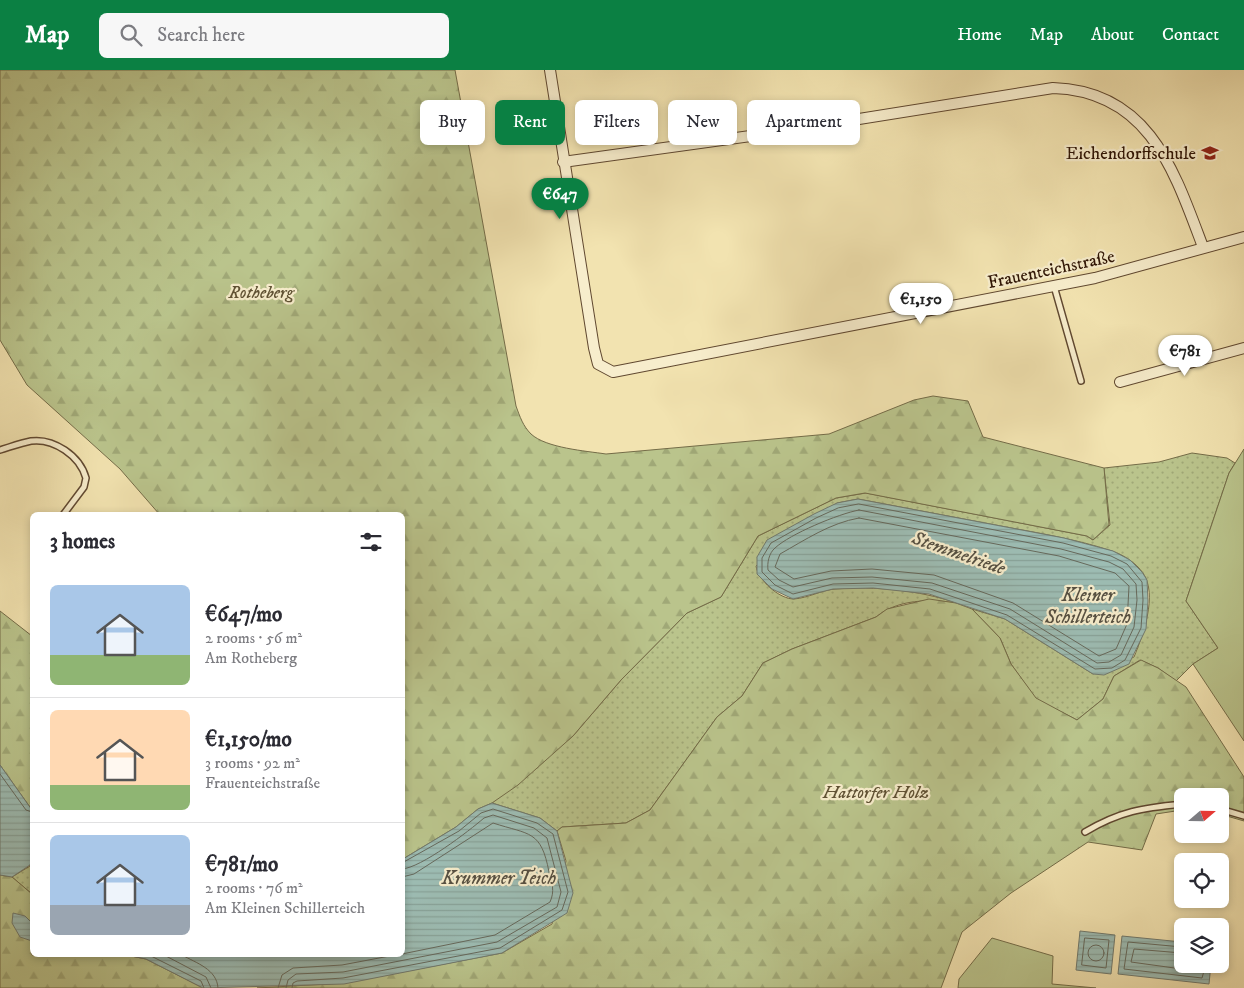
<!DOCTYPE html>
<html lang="en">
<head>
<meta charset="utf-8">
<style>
  :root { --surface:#fff; --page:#f7f7f7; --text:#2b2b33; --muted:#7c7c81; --line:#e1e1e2; --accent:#0b8043 }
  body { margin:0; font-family:"IM FELL DW Pica",serif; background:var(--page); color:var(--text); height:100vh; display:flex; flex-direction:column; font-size:19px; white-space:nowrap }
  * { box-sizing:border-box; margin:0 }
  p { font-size:16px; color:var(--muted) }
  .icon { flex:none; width:28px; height:28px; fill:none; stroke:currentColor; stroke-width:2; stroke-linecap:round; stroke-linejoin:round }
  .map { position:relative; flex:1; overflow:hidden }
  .drawer { position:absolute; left:30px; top:442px; width:375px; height:445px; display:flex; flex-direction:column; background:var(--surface); border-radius:8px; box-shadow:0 2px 8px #0003 }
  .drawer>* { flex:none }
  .guide { position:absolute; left:420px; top:30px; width:475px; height:45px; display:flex; gap:10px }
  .needle { width:32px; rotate:70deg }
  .controls { position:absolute; left:1174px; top:718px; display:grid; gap:10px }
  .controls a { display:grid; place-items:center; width:55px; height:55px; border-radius:8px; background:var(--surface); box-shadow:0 2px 8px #0003; font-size:25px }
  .price { position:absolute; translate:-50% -42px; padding:0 11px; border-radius:18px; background:#fff; color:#222; font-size:16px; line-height:32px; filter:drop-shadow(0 1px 2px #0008) }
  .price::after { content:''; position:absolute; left:50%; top:30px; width:15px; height:11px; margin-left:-8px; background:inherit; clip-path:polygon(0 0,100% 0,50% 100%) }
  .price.selected { background:var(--accent); color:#fff }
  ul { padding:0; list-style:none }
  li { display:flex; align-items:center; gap:15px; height:125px; padding:0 20px }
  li+li { border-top:1px solid var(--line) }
  li span { display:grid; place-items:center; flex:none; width:140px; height:100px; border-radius:8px; color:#555 }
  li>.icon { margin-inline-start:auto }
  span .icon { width:60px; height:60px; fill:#fffc; stroke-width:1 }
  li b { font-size:21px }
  h2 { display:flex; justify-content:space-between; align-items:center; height:60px; padding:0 20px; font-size:21px }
  .chip { padding:0 18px; border-radius:8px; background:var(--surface); box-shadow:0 2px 8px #0003; font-size:18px; line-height:45px }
  .chip.selected { background:var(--accent); color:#fff }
  header { display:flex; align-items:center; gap:30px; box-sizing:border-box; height:70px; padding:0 25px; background:var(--accent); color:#fff }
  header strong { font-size:24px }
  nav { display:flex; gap:28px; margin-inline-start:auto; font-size:18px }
  .search { width:350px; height:45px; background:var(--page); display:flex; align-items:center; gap:12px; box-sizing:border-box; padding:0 18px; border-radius:8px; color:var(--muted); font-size:19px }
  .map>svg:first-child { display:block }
  .grass { fill:url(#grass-dots); stroke:#746c48 }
  .forest { fill:url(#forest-firs); stroke:#746c48 }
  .park { fill:#bac48c; stroke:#746c48 }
  .water { fill:url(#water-rules); stroke:#717a6e }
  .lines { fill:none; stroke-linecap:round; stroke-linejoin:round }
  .shore { stroke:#66695c; stroke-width:1 }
  .service-casing { stroke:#604830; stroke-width:8 }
  .minor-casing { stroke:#604830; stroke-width:12 }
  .service { stroke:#f7edcc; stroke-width:5 }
  .minor { stroke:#f7edcc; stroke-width:10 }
  .labels { text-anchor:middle; stroke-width:4.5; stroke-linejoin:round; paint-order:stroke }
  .poi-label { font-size:18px; fill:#2f1505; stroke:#f7edcc; text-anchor:end }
  .street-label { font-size:18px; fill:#2f1505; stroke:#f7edcc }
  .park-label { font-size:18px; font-style:italic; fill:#605234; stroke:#f7edcc }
  .water-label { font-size:19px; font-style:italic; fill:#565042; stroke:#f7edcc }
</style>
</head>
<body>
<header>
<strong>Map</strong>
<div class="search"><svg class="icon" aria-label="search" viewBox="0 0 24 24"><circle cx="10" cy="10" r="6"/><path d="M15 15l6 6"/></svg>Search here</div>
<nav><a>Home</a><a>Map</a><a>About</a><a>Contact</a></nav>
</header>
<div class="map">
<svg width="1244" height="918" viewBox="0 0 1244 918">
  <defs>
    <pattern id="grass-dots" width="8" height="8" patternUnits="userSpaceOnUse" patternTransform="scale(1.25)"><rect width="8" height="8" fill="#bac48c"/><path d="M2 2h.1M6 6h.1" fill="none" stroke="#a0a877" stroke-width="1.8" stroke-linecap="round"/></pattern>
    <pattern id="forest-firs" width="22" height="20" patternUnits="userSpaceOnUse" patternTransform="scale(1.25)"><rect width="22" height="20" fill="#bac48c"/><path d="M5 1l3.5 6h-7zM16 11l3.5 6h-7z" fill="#a0a877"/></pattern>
    <pattern id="water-rules" width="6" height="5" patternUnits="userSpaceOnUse" patternTransform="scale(1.25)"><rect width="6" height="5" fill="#9dbdb4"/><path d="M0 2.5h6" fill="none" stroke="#88a299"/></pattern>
  </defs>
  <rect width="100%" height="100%" fill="#f2e3b0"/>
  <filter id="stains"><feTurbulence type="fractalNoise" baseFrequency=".004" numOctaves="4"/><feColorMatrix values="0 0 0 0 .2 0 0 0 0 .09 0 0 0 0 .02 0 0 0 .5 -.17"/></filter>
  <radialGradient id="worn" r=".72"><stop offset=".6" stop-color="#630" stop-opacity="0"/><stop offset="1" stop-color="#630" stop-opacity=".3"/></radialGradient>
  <g class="grass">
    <path d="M1192,383L1227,388L1235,393L1229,403L1186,531L1218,578L1193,594L1176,611L1158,598L1140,590L1114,606L1103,629L1077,650L1036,629L1011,594L1000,568L972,539L1005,549L1093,604L1134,587C1143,565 1158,525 1143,503C1136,493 1124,485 1112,481C1076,469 1038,463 1001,456C953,447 906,438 858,429L837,433L756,496C758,510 779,529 794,529C808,528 822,520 835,519C876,516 918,520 957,533C929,529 898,529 876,547L792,579L763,593L742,626L717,647L650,740L626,753L562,757L557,761L540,748L492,733L573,666L621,610L687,543L721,527L758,466L836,428L866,423L1087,466L1093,470L1110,455L1104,398L1159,392Z"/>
    <path d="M32,790V824L12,807L30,796Z"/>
  </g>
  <g class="forest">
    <path d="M0,0H455L516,336C520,347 523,356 531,364C546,378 586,381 606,384L829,364L914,330L933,326L968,331L983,367L1104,398L1109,455L1093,470L1087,466L865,423L836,428L758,466L721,527L687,543L621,610L573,666L518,715L492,733L478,739L456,757L403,789L402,445H160L120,399L27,315L0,270Z"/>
    <path d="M929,529L956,533L972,539L1000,568L1011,594L1036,628L1077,650L1103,629L1114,606L1141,590L1158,598L1186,617L1244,707V751L1220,744V726H1182V740L1156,744L1142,780L1088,772L1011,823L962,862L941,918H257L344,913L502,883L552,854L566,791L557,761L562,757L626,753L650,740L717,647L742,626L763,593L792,579L876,547L887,539Z"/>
    <path d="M0,541L32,566V740L0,695Z"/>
    <path d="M0,805L12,807L32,824V885H126L146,889L203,918H0Z"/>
  </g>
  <g class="park">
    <path d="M1244,379V671L1193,594L1218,578L1186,531L1229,403Z"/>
    <path d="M992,868L1053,886L1052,914L1096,918H958L959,909Z"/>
  </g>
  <g class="water">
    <path d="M858,429L1064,468L1113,481L1130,490L1142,502L1147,510L1148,531L1146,559L1129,594L1104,605L1093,604L1005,549L929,524L873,518L833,519L793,529L772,519L757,504V487L767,470L814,444L837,433Z"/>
    <path d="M0,695L32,740V790L30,795L12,807L0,805Z"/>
    <path d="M492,733L540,748L557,761L573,823L567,843L502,883L344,914L203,918L146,889L126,885H402L403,789L456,757L478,739Z"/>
    <path d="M13,843L25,846L32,853V871L20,867L12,853Z"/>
    <path d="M1080,861L1115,865L1111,904L1076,900Z"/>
    <path d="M1122,866L1182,872V894H1211L1209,914L1118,904Z"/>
  </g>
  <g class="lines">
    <g class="shore">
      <path d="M859,434L1063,473L1111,486L1127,494L1142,512L1143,530L1141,558L1125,590L1112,598L1095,599L1007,545L930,519L873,513L833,514L793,524L775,515L762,502V488L771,473L816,448L838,438Z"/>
      <path d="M859,440L1061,479L1109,492L1123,499L1136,514L1137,530L1134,557L1121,585L1109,592L1097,593L1010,539L932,513L872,507L832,508L793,517L779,510L768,500C767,493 769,483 775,478C790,464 838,444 859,440Z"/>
      <path d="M859,448L1059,486L1115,503L1129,516L1127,554L1116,579L1099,586L1013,533L934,505L872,499L831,501L794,509L775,497L780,484C805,470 830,453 859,448Z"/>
      <path d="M0,704L26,740L32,742"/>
      <path d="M402,807L414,804L493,753C530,765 541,760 549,802C552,813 555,821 550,832L495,865L402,884"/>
      <path d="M1085,868L1109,870L1106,898L1082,895Z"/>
      <circle cx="1096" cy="883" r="8"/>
      <path d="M1182,877L1128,872L1124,899L1202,908L1206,894"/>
      <path d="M1182,883L1134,879L1131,892L1196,901L1199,894"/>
      <path d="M149,885L201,911L204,918"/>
      <path d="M164,885L206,907L211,918"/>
      <path d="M182,885C196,893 217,899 218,918"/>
      <path d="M278,918L282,905L293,898L342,895L395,885"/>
      <path d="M286,918L288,910L296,904L343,902L497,872L557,837L561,822L547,768L534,758L493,745L484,748C469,761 421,798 402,799"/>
      <path d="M292,918L293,913L297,911L343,908L500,878L562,840L568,822L553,764L537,753L493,739L481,743L459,761L402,793"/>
    </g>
    <g class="service-casing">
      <g id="service">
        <path d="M1054,216L1081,311"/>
        <path d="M0,380C10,377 21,373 31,371C54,368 80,386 86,408L84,417L63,445"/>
        <path d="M1220,739L1244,746"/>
        <path d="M1085,762C1120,741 1143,738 1182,734"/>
      </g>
    </g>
    <g class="minor-casing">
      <g id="minor">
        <path d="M550,0L594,278L598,294L613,302L1095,208L1244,167"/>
        <path d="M563,92L765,64L1053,18C1149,21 1174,100 1203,177"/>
        <path d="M1120,312L1244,278"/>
      </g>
    </g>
    <use href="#service" class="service"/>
    <use href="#minor" class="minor"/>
  </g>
  <defs>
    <g id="school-bare" transform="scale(1.35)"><path d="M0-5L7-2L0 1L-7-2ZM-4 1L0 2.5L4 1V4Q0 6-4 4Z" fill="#8f2418" stroke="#f7edcc" stroke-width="2.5" paint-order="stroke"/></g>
  </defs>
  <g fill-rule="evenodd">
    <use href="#school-bare" x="1210" y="83"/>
  </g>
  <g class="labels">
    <g class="poi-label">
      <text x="1196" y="89">Eichendorffschule</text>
    </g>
    <g class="street-label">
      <text transform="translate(1051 199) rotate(-12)" y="6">Frauenteichstraße</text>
    </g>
    <g class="park-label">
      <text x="261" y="228">Rotheberg</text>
      <text x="876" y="728">Hattorfer Holz</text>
    </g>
    <g class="water-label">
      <text transform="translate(959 482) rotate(19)" y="7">Stemmelriede</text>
      <text x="1088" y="531">Kleiner<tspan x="1088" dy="22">Schillerteich</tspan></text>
      <text x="499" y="814">Krummer Teich</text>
    </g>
  </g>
  <rect width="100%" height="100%" filter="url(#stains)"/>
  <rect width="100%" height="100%" fill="url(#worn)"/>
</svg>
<div class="controls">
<a><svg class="needle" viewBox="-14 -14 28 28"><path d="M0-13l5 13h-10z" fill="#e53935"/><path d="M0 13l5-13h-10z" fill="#7c7c81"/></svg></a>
<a><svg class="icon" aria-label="locate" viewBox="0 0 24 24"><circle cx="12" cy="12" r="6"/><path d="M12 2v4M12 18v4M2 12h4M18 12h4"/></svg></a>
<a><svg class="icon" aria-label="layers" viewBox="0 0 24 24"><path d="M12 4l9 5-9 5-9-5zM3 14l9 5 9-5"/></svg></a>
</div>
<b class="price selected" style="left:560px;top:150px">€647</b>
<b class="price" style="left:921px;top:255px">€1,150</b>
<b class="price" style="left:1185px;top:307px">€781</b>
<div class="guide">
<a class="chip">Buy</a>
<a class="chip selected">Rent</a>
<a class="chip">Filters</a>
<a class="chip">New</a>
<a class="chip">Apartment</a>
</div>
<section class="drawer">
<h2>3 homes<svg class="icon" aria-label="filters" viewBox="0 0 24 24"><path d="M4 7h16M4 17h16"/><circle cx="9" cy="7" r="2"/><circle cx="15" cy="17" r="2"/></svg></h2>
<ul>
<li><span style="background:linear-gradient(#a9c7e8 70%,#8fb573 0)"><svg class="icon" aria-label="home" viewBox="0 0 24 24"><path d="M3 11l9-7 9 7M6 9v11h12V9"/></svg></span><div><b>€647/mo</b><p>2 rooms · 56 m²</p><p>Am Rotheberg</p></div></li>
<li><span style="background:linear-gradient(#ffd9b3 75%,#8fb573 0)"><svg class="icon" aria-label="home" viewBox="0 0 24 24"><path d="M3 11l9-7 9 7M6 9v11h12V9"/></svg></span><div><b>€1,150/mo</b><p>3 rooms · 92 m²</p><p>Frauenteichstraße</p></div></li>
<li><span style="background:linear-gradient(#a9c7e8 70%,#9aa5b1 0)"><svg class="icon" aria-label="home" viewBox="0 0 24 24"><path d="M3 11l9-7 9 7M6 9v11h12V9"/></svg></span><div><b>€781/mo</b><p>2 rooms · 76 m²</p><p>Am Kleinen Schillerteich</p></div></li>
</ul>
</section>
</div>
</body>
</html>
